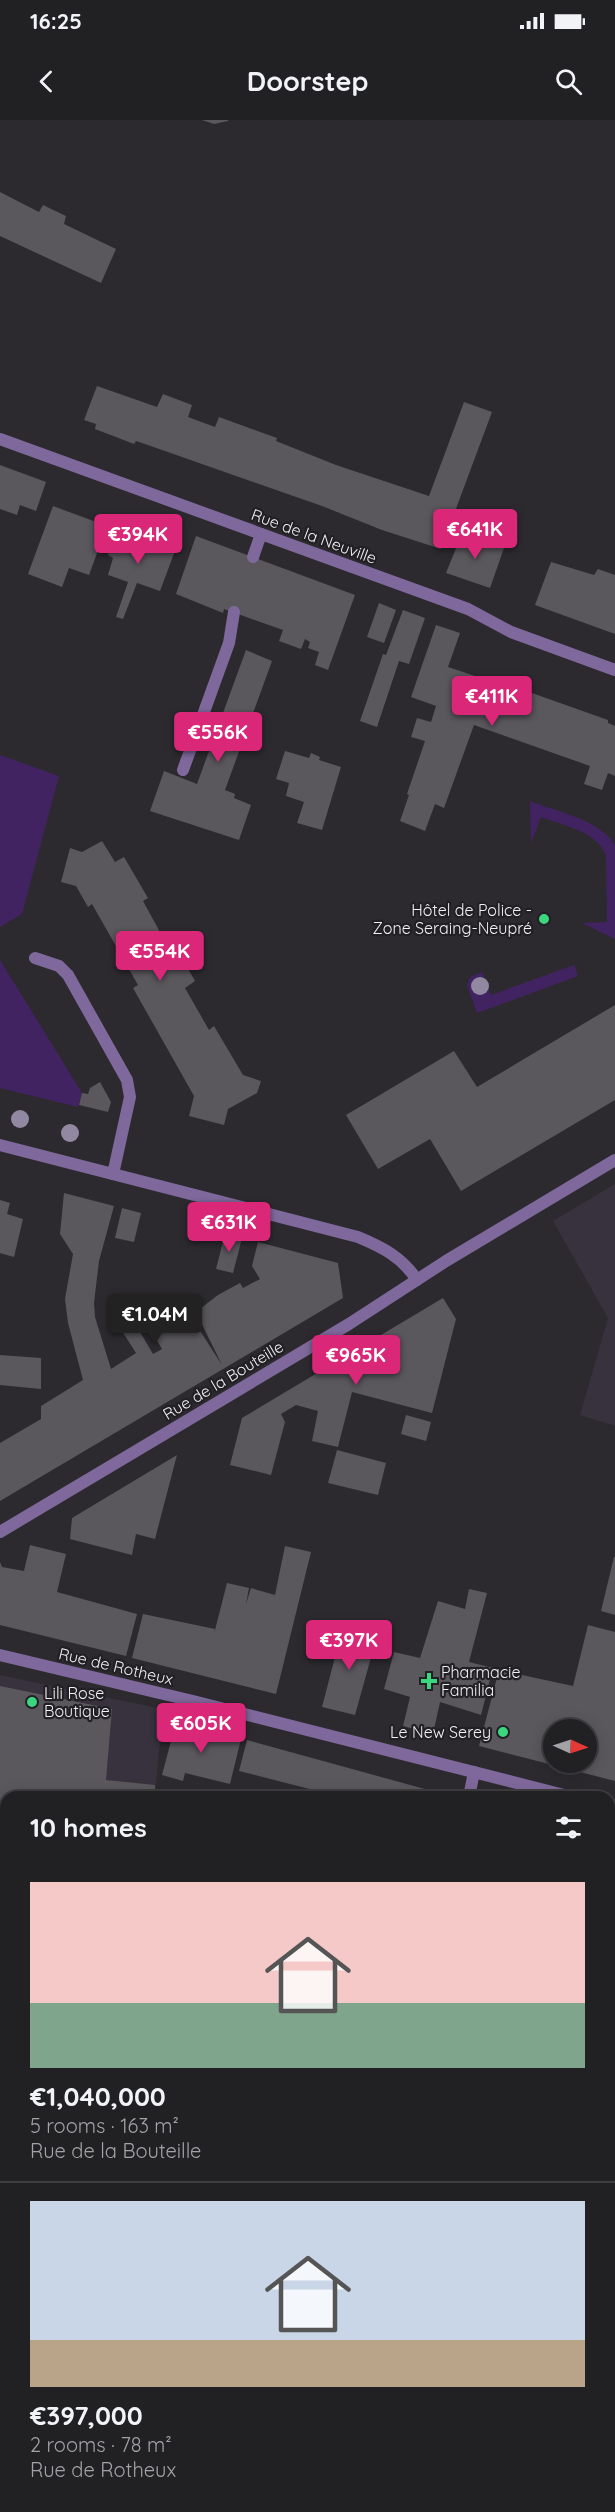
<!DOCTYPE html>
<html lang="en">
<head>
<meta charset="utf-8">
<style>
  :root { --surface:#212023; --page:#2d2d30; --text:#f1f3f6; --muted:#a2a3a6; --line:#3e3e41; --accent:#db2777 }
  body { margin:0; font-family:Quicksand,sans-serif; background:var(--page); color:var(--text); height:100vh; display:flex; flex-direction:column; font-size:22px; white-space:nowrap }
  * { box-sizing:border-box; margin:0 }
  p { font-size:20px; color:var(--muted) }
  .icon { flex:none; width:33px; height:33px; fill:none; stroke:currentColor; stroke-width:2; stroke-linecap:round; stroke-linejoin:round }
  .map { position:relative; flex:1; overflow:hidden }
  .sheet { position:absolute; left:0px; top:1671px; width:615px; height:722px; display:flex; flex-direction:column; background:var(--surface); border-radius:18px 18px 0 0; box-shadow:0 3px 15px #0003,0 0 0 2px var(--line) }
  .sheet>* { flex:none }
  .needle { width:39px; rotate:93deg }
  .tools { position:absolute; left:543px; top:1599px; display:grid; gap:12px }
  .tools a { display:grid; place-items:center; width:54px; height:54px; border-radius:50%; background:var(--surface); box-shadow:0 3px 15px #0003,0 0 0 2px var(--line); font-size:30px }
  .price { position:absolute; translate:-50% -51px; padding:0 14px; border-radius:6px; background:var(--accent); color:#fff; font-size:20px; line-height:39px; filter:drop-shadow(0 2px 3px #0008) }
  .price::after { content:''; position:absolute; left:50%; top:36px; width:18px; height:14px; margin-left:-9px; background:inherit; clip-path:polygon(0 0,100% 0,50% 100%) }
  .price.current { background:#222; color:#fff }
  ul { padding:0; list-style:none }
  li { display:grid; align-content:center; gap:12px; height:318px; padding:0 30px }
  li+li { border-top:2px solid var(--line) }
  li span { display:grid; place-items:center; height:186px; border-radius:0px; color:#555 }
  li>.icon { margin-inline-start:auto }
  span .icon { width:108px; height:108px; fill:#fffc; stroke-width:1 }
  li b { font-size:26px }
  h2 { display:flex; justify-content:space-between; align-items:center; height:72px; padding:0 30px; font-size:26px }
  .status { display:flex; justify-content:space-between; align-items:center; height:42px; padding:0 30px; background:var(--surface); direction:ltr }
  .status svg { height:16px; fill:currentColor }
  header { display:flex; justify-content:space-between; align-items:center; height:78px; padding:0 30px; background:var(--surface); font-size:27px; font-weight:700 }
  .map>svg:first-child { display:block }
  .built { fill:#37323d }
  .green { fill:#422362 }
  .building { fill:#5a575d; fill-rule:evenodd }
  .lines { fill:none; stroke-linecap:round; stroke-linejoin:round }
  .service { stroke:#7f699c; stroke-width:12 }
  .minor { stroke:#7f699c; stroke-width:12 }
  .tertiary { stroke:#7f699c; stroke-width:12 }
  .tree { fill:#9288a1 }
  .poi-dot { fill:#3bd77e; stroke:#222025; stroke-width:2 }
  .labels { text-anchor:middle; stroke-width:4.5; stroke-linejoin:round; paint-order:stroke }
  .street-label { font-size:16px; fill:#f1f0f3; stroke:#222025 }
  .poi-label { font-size:16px; fill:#f1f0f3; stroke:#222025; text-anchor:end }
</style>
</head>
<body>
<div class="status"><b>16:25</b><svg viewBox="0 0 49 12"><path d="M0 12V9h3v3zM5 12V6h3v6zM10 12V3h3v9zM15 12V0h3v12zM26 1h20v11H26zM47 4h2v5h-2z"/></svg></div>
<header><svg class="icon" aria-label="back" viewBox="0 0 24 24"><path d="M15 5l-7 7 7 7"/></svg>Doorstep<svg class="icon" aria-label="search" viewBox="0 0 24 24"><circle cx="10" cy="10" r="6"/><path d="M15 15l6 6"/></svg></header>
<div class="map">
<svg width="615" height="2392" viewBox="0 0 615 2392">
  <rect width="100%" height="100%" fill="#2c2a2f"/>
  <g class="built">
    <path d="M615,1064V1306L580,1295L608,1198L553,1101Z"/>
    <path d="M0,1555L167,1590L159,1630L155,1677H6V2118L0,2117Z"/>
    <path d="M0,2363H6V2386H230V2392H0Z"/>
  </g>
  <g class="green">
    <path d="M0,635L59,656L22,794L0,807Z"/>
    <path d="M530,681C557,692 599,699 615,725V819L582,803L607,802L606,736C599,712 562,705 541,697L531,723Z"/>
    <path d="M0,840L82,973L78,987L0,968Z"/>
    <path d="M574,845L578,856L477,893L467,865L470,857L482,852L491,875Z"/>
    <path d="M0,1915H6L3,2021H0Z"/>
  </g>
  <g class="building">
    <path d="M202,0H228V1L214,4Z"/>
    <path d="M0,72L39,92L43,85L66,96L64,104L116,129L101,163L0,116Z"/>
    <path d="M97,266L157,287L163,274L192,285L188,297L215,307L219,297L277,318L276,321L336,345L429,376L464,282L492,292L441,429L382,410L322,386L145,324L136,321L134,324L95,309L96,304L84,300Z"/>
    <path d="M0,345L46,362L36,391L20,385L17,395L0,389Z"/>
    <path d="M53,386L107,406L89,455L69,448L62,467L28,454Z"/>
    <path d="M116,410L175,431L160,471L137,463L123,499L116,497L128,462L108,455L113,438L108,435Z"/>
    <path d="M463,411L504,428L490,468L446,453Z"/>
    <path d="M196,416L355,475L328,550L315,545L319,532L308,528L310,522L305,519L301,529L279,521L283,510L224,489L223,493L176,474Z"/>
    <path d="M551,442L594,455L598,449L615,455V514L535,485Z"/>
    <path d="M379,483L396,490L384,523L367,517Z"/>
    <path d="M403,490L425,498L409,544L399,541L377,607L360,601L383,534L386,535Z"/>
    <path d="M436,505L460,513L448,547L490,561V558L608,600V603L615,606V656L608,653L602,670L584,664L590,646L474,605L444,688L435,684L425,711L400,701L409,675L407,674L425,621L411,617L417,598L431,602L436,586L411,577Z"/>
    <path d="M246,530L272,541L225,670L235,674L234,678L251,685L239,720L150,691L164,651L197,664Z"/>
    <path d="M285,631L309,638L311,633L320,637L319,640L341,647L322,710L297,703L304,682L286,676L289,663L276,659Z"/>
    <path d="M102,721L115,742L124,737L148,778L143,781L166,823L172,820L195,861L185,868L209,910L214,906L243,955L261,961L257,973L228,989L224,1005L189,996L194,976L133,868L138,865L92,784L88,787L76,766L61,762L70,728L82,732Z"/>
    <path d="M615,885V980L461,1071L430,1019L378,1049L346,995L454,931L477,967Z"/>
    <path d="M100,962L111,982L108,992L79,985L82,973L88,974L90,968Z"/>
    <path d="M64,1073L114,1086L99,1141L94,1183L95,1197L111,1249L136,1233L120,1208L133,1200L153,1234L162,1229L136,1185L145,1180L151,1191L163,1183L178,1207L193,1200L222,1245L196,1192L218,1175L240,1163L243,1168L260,1159L252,1146L258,1122L338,1143L343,1178L0,1381V1323L41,1299V1286L83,1260L68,1203L65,1179L73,1134L60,1114Z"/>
    <path d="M0,1080L10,1083L7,1094L23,1099L14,1137L0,1133Z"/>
    <path d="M122,1088L141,1093L134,1122L115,1118Z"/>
    <path d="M225,1114L242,1118L233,1153L216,1149Z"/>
    <path d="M443,1178L456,1199L432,1293L352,1272L338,1327L312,1321L318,1291L296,1285L281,1294L285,1302L271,1355L230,1345L242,1298Z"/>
    <path d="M0,1235L41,1238V1269L0,1265Z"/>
    <path d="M406,1295L431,1302L426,1321L401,1314Z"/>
    <path d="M337,1330L386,1343L378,1375L328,1363Z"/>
    <path d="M177,1335L155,1419L136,1414L132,1435L70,1419L72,1398Z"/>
    <path d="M30,1425L66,1434L57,1472L137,1494L126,1536L0,1505V1442L2,1447L24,1451Z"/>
    <path d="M285,1426L311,1432L276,1574L132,1538L143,1494L215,1509L214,1514L227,1463L249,1468L246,1484L251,1468L275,1475Z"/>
    <path d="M614,1437H615V1495L601,1491Z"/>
    <path d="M469,1469L487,1473L469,1542L493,1548L481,1595L440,1582L433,1614L403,1606L410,1577L384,1569L394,1532L420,1538L438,1481L465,1489Z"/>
    <path d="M588,1505L615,1512V1661L479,1626L499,1550L573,1566ZM554,1610H586V1642H554Z"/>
    <path d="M343,1506L377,1516L355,1595L322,1587Z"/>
    <path d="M0,1566L112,1589L106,1660L155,1665V1677H6V1841H0Z"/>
    <path d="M176,1602L241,1619L230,1664L185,1653L183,1661L162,1655Z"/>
    <path d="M247,1620L432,1671L436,1677H341L239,1651Z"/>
    <path d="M612,1873L615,1874V1918L609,1916Z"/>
    <path d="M609,1940L615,1941V2032L609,2035Z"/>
    <path d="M615,2090V2217L609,2214V2093Z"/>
    <path d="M4,2227H6V2315L1,2314Z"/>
    <path d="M609,2318L615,2321L610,2337H609Z"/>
    <path d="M33,2386H53L54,2392H34Z"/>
    <path d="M414,2386H452V2392H413Z"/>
    <path d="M559,2386H595L593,2392H557Z"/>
  </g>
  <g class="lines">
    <g class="service">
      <path d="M253,437L261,414"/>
      <path d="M183,650L229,523L234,492"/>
    </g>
    <g class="minor">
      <path d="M0,319L468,489L511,512L615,550"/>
      <path d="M35,838L59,846L68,855L127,960L130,977L113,1054"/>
      <path d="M0,1025L358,1117C382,1127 402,1137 417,1160"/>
      <path d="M0,1412L349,1204L446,1141L615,1040"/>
      <path d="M469,1677L474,1652"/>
      <path d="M609,1738L615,1712"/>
      <path d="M609,2069L615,2066"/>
      <path d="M495,2392L496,2386"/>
    </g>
    <g class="tertiary">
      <path d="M0,1535L193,1581L572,1677"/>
      <path d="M609,1686L615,1688"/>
      <path d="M0,2138L6,2139"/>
      <path d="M609,2238L615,2241"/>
      <path d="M609,2264L615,2265"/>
    </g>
  </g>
  <g class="tree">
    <circle cx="480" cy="866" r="9"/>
    <circle cx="20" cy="999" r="9"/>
    <circle cx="70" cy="1013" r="9"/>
  </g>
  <g class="poi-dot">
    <circle cx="544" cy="799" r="6"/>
    <path d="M426 1552h6v6h6v6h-6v6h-6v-6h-6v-6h6z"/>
    <circle cx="32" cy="1582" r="6"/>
    <circle cx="503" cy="1612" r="6"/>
  </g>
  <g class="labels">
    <g class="street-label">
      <text transform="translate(314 416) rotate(20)" y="6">Rue de la Neuville</text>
      <text transform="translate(223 1260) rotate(-31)" y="6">Rue de la Bouteille</text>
      <text transform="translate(116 1546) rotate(13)" y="6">Rue de Rotheux</text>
    </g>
    <g class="poi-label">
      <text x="532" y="796">Hôtel de Police -<tspan x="532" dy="18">Zone Seraing-Neupré</tspan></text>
      <text x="441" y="1558" text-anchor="start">Pharmacie<tspan x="441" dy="18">Familia</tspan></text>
      <text x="44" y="1579" text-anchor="start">Lili Rose<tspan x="44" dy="18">Boutique</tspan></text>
      <text x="491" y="1618">Le New Serey</text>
    </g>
  </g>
</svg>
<div class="tools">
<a><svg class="needle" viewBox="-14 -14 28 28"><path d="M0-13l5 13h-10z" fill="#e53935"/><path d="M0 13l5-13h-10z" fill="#a2a3a6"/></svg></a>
</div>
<b class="price" style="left:475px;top:440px">€641K</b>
<b class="price" style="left:138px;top:445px">€394K</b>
<b class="price" style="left:492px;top:607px">€411K</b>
<b class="price" style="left:218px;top:643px">€556K</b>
<b class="price" style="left:160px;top:862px">€554K</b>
<b class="price" style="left:229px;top:1133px">€631K</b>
<b class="price current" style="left:155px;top:1225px">€1.04M</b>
<b class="price" style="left:356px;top:1266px">€965K</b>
<b class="price" style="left:349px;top:1551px">€397K</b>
<b class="price" style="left:201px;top:1634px">€605K</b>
<section class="sheet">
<h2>10 homes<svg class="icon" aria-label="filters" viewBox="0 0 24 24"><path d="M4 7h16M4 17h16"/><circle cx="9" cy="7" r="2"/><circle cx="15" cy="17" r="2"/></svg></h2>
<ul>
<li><span style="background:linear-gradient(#f6c9c9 65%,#7fa58c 0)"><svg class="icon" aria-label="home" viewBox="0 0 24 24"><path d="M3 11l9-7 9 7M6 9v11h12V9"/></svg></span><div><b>€1,040,000</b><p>5 rooms · 163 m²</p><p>Rue de la Bouteille</p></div></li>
<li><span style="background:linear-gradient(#c9d6e8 75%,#b9a48a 0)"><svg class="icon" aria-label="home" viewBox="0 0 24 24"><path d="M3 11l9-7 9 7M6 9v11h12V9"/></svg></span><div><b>€397,000</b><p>2 rooms · 78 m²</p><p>Rue de Rotheux</p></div></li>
</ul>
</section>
</div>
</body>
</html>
